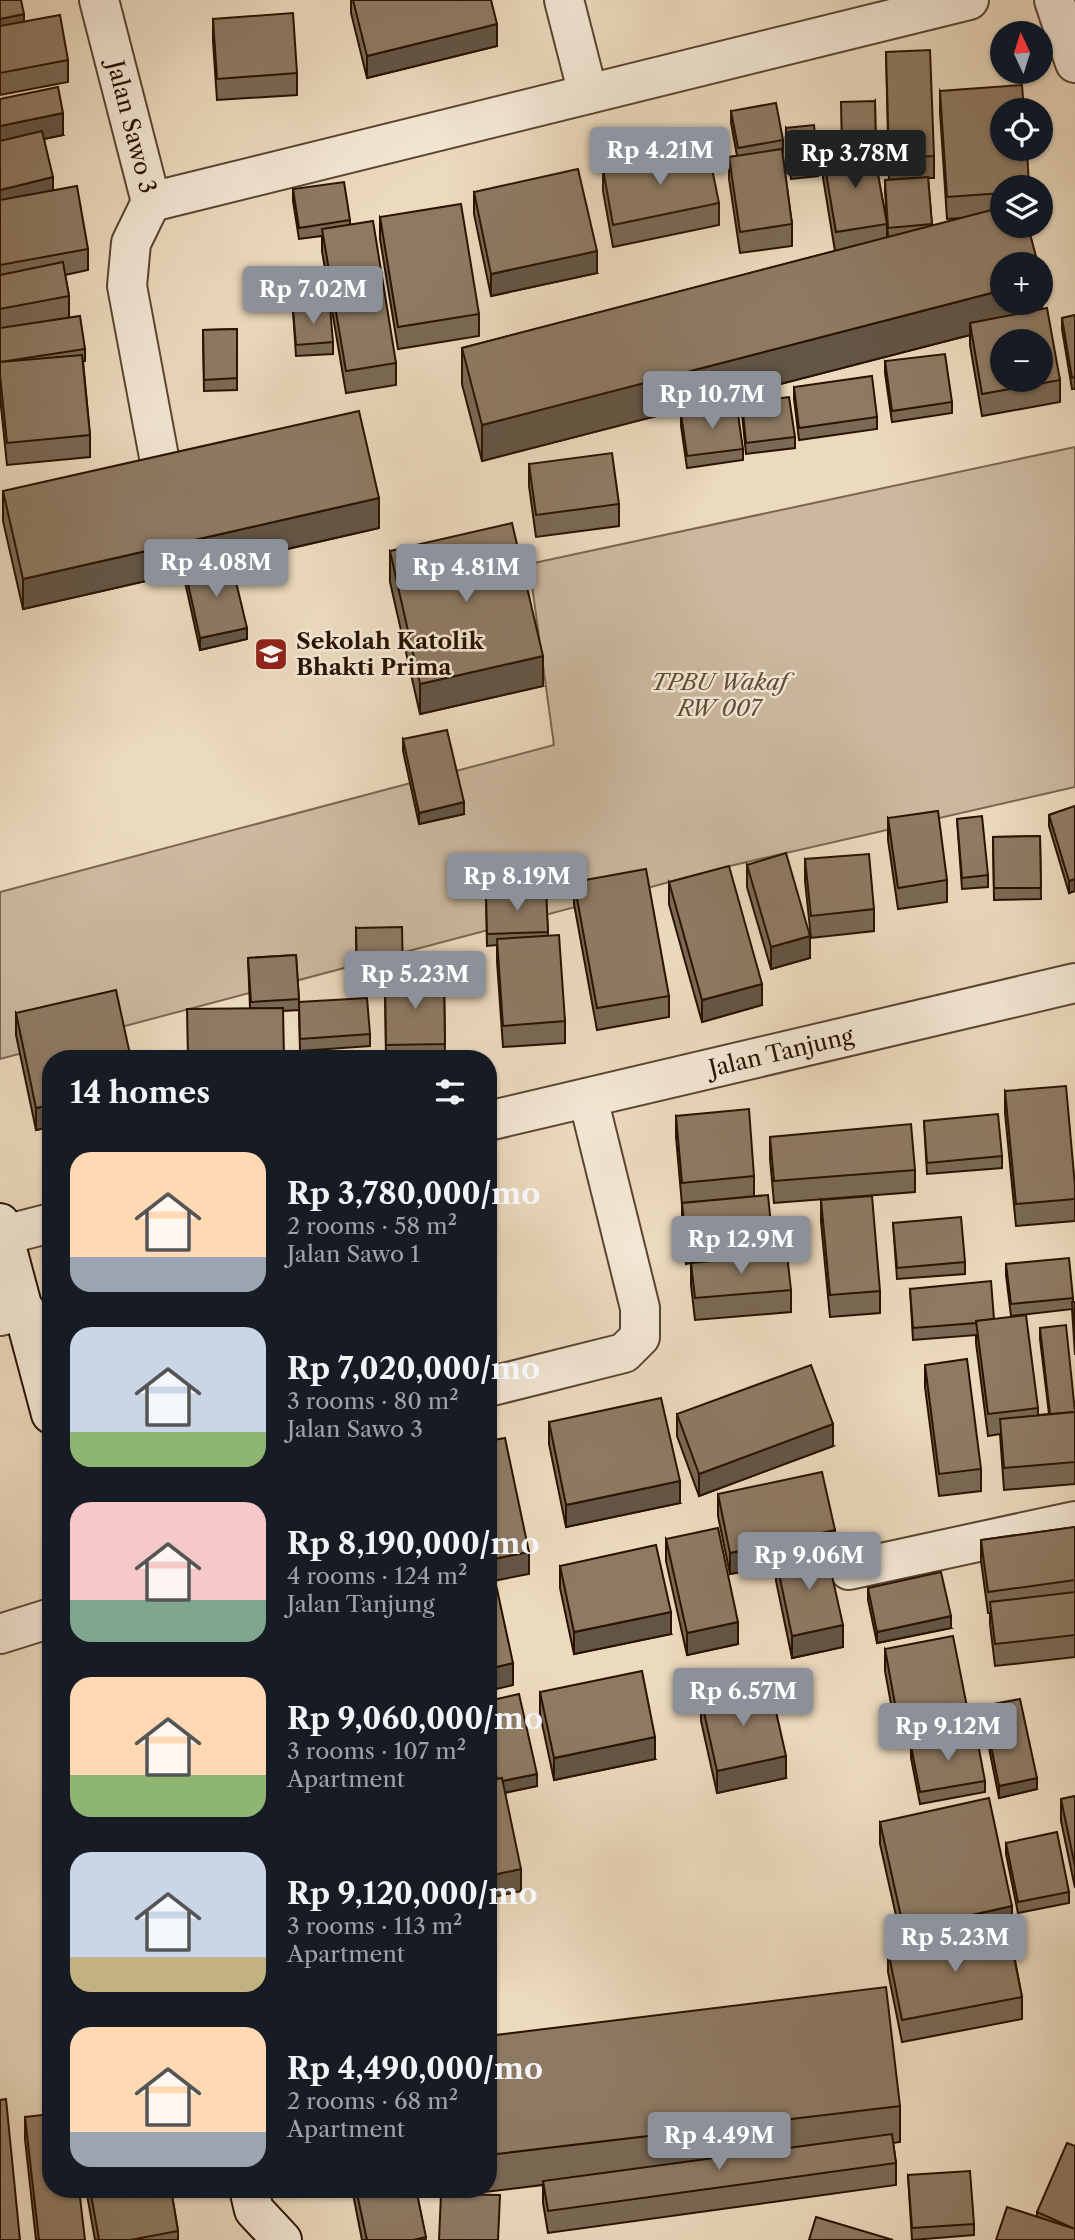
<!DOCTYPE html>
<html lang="en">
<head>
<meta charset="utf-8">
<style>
  :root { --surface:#171b24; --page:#20242c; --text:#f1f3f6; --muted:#9ea1a6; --accent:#8c9099 }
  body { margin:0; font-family:"Libre Caslon Text",serif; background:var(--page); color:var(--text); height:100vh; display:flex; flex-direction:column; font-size:26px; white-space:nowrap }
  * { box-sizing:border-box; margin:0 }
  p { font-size:23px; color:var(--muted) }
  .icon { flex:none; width:38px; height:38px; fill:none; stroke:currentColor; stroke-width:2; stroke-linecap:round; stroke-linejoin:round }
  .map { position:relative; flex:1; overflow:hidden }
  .sheet { position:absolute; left:42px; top:1050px; width:455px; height:1148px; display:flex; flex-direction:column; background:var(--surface); border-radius:28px; box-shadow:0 2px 5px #0004 }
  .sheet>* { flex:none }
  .needle { width:46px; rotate:356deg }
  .tools { position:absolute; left:990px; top:21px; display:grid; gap:14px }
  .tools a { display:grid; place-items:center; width:63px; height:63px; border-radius:50%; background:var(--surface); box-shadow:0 2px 5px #0004; font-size:35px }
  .price { position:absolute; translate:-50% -60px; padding:0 16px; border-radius:7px; background:var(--accent); color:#fff; font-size:23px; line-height:46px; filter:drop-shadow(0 2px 4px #0008) }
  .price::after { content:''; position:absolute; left:50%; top:42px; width:21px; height:16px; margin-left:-10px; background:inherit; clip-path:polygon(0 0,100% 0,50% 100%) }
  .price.active { background:#222; color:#fff }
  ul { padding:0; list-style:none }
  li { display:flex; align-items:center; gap:21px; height:175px; padding:0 28px }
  li span { display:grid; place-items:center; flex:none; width:196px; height:140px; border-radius:21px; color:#555 }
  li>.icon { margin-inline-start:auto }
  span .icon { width:84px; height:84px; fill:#fffc; stroke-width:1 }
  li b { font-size:30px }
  h2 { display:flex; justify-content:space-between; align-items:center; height:84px; padding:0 28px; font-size:30px }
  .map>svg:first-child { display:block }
  .green { fill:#cbb89e; stroke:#7a664f; stroke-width:2 }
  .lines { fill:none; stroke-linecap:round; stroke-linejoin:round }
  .street-casing { stroke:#5a4530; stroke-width:42 }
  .secondary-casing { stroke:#291300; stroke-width:42 }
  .street { stroke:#f3e7d5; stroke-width:38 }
  .secondary { stroke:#f3e7d5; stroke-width:38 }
  .wall { fill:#7a6955; stroke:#291300; stroke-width:2 }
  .shaded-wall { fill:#635545; stroke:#291300; stroke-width:2 }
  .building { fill:#8e7a63; stroke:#291300; stroke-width:2; fill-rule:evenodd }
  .labels { text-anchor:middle; stroke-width:5; stroke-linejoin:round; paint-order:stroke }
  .street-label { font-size:23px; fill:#291300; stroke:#f3e7d5 }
  .poi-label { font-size:23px; font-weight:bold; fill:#291300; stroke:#f3e7d5; text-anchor:start }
  .park-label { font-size:23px; font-style:italic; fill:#624d37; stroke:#f3e7d5 }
</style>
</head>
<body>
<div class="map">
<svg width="1075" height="2240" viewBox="0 0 1075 2240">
  <rect width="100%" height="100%" fill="#ecdabe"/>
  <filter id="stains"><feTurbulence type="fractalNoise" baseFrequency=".00286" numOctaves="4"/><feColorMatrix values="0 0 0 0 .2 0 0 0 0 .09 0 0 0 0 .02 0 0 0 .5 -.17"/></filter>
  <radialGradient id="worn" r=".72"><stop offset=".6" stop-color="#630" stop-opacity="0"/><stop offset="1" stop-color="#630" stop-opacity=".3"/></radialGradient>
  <path class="green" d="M1075,447V787L734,865L0,1059V892L554,745L529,564Z"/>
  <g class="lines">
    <g class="street-casing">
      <g id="street">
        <path id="s1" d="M99,0L151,202L131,243L127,286L159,457"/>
        <path d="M564,0L588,94"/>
        <path d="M1054,0L1075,63"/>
        <path d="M151,202L969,0"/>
        <path id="s2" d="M488,1121L1075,983"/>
        <path d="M4,1235L51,1223"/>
        <path d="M0,1316L25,1310"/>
        <path d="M488,1387L624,1353L640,1337V1308L588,1098"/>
        <path d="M849,1570L1075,1521"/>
        <path d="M0,1634L51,1618"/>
      </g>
    </g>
    <g class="secondary-casing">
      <g id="secondary">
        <path d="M0,1223L51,1414"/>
        <path d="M249,2189L254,2210L282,2240"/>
      </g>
    </g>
    <use href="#street" class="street"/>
    <use href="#secondary" class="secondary"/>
  </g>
  <g class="wall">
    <path d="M0,0L68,60V82L0,95Z"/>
    <path d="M351,0H491L497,46L367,78L351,13Z"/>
    <path d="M213,19L297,73V95L217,100L213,41Z"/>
    <path d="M886,52L934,156V178H928L932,226L962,218L947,219L940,112V91L1003,187V226L1042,309L1060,380V402L982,416L970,345V335L482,461L462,384V348L835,251L823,178V156L842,152L875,101L876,165L887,224V237H888L885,192V180H889Z"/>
    <path d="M0,99L63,135L44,139L53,190L88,249V270L65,275L69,296V317L85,349V361H83L90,435V457L7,465L0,397Z"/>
    <path d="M731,111L783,140V152H782L792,224V246L740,253L729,179V157L737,156L731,123Z"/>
    <path d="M786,128L818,165V176L791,179L786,140Z"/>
    <path d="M603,169L719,203V225L613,247L603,191Z"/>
    <path d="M293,189L350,220V225L396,363V385L346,393L322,251V236L299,239L293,201Z"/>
    <path d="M474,192L597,273L491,296L474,214Z"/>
    <path d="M380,217L479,314V336L398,349L380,239Z"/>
    <path d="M293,310L333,342V354L296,356Z"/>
    <path d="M1075,315V389H1072L1062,329V318Z"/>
    <path d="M237,329V390L204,391L203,330Z"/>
    <path d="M885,361L952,402V413L892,422L885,373Z"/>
    <path d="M794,387L877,417V429L799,440L794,399Z"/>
    <path d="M742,403L795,437V448L746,454L742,414Z"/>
    <path d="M681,414L743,449V460L687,468L681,426Z"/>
    <path d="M529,464L619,504V526L536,537L529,486Z"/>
    <path d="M3,491L379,528L231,562L247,639L200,650L185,582V572L23,609L3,521Z"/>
    <path d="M390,551L543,686L420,714L390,582Z"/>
    <path d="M403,739L464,814L419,824L403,751Z"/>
    <path d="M1075,806V891L1069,893L1049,826V815Z"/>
    <path d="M888,818L947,880V902L898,909L888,840Z"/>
    <path d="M957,819L988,875V887L962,889Z"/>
    <path d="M1040,836L1041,899L994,900L993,837Z"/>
    <path d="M805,859L874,909V931L811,938L805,881Z"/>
    <path d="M747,865L810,958L771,969L747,887Z"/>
    <path d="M574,882L669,996V1017L597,1030L574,904Z"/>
    <path d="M669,882L762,1005L702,1022L669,904Z"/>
    <path d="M546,891L548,936L565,1021V1043L503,1047L497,961V945L487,946L486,893Z"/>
    <path d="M356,928L403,979L444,978L445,1059H386L385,991H357Z"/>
    <path d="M296,955L299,1002L370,1034V1046L300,1051L299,1010L283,1011L250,1008L248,958Z"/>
    <path d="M16,1013L51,1059V1127L36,1130L16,1035Z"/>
    <path d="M1005,1091L1075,1186V1221L1016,1226L1005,1113Z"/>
    <path d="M676,1116L754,1176V1196L772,1235V1255L791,1290V1312L695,1320L691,1285V1263L686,1264L682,1224V1205L676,1137Z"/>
    <path d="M924,1121L1002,1156V1168L927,1174Z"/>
    <path d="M770,1137L915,1170V1192L774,1203L770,1159Z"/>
    <path d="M821,1200L880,1291V1313L830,1317L821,1222Z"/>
    <path d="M893,1223L965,1262V1274L897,1279Z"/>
    <path d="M1006,1264L1073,1298V1302H1075V1355L1072,1309L1011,1316L1006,1275Z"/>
    <path d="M910,1289L994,1319L1038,1408V1415L1049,1414L1040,1339V1328L1075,1407V1484L1004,1490L1000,1434L988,1436L976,1343V1335L913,1340Z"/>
    <path d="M925,1365L981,1469V1491L939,1496L925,1387Z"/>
    <path d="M677,1414L833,1446L699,1496L677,1436Z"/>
    <path d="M549,1422L680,1503L566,1527L549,1444Z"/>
    <path d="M718,1494L835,1552L827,1554L843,1647L792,1658L776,1581V1565L730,1574L718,1516Z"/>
    <path d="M1075,1527V1657L995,1666L990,1624V1613H988L981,1561V1540Z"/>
    <path d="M666,1539L738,1644L687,1655L666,1561Z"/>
    <path d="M560,1566L671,1634L574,1654L560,1588Z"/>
    <path d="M868,1588L951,1628L877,1643L868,1600Z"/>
    <path d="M885,1649L968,1734L899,1748L885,1671Z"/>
    <path d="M540,1692L655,1759L554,1780L540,1714Z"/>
    <path d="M701,1699L786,1778L717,1793L701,1721Z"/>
    <path d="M488,1701L537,1786L505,1793L521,1891L488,1898V1781L495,1780L488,1749Z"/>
    <path d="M983,1706L1037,1789L999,1798L983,1718Z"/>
    <path d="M911,1746L985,1781V1792L920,1804L911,1758Z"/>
    <path d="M1075,1796V1888L1061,1821V1799Z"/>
    <path d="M880,1822L1012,1928L1009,1929L1022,1997V2019L902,2042L888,1972V1950L903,1947L880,1844Z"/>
    <path d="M1006,1843L1069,1892V1903L1018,1913L1006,1854Z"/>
    <path d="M488,2036L900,2106V2142L893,2143L896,2163V2185L548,2233L543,2203V2185L477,2193L476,2189H488Z"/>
    <path d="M25,2117L85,2240H36L25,2139Z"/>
    <path d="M1075,2146V2240L1037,2216V2212Z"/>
    <path d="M908,2175L974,2224V2235L912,2240Z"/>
    <path d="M86,2189H171L178,2231V2240H95Z"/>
    <path d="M352,2189H416L426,2240H362Z"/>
  </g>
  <g class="shaded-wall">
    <path d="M24,14V26L0,31V19Z"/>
    <path d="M497,24V46L367,78V56Z"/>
    <path d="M63,113V135L0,148V126Z"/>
    <path d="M53,177V199L0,212V190Z"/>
    <path d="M597,251V273L491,296V274Z"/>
    <path d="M1041,280H1042V316L970,323V335L482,461V425L1003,290V303H1041Z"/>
    <path d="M379,498V528L23,609V579Z"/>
    <path d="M247,628V639L200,650V638Z"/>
    <path d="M543,656V686L420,714V684Z"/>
    <path d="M464,802V814L419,824V813Z"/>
    <path d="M1075,879V891L1069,893V881Z"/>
    <path d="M810,936V958L771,969V947Z"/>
    <path d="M762,984V1005L702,1022V1000Z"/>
    <path d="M51,1105V1127L36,1130V1108Z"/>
    <path d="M833,1424V1446L699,1496V1474Z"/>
    <path d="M680,1481V1503L566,1527V1505Z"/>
    <path d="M835,1530V1552L777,1565L776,1559V1565L730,1574V1553Z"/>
    <path d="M529,1552V1574L488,1582V1560Z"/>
    <path d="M671,1612V1634L574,1654V1632Z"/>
    <path d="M951,1616V1628L877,1643V1632Z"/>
    <path d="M738,1622V1644L687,1655V1633Z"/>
    <path d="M843,1625V1647L792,1658V1636Z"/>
    <path d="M513,1663V1685L488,1691V1669Z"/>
    <path d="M968,1712V1734L899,1748V1726Z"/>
    <path d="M655,1737V1759L554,1780V1758Z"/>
    <path d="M786,1756V1778L717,1793V1771Z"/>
    <path d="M537,1774V1786L498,1794V1782Z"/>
    <path d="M1037,1778V1789L999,1798V1786Z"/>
    <path d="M521,1869V1891L488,1898V1876Z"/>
    <path d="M1012,1906V1928L904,1952V1930Z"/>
  </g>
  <g class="building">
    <path d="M0,0H21L24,14L0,19Z"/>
    <path d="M353,0H491L497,24L367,56Z"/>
    <path d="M293,13L297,73L217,79L213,19Z"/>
    <path d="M60,15L68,60L0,73V26Z"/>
    <path d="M930,50L934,156L889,158L886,52Z"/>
    <path d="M1022,85L1024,110H1003V149H1027L1029,187H1003V193L947,197L940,91Z"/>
    <path d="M58,87L63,113L0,126V99Z"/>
    <path d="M875,101L876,153H874L873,147L842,152L841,102Z"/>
    <path d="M776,103L783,140L738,148L731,111Z"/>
    <path d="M814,125L818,165L791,167L786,128Z"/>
    <path d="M42,131L53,177L0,190V141Z"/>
    <path d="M873,147L887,224L836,232L823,156Z"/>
    <path d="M708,149L719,203L613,225L603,169Z"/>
    <path d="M782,149L792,224L740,232L729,157Z"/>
    <path d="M578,169L597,251L491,274L474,192Z"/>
    <path d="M928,177L932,224L888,228L885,180Z"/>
    <path d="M344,182L350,220L299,228L293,189Z"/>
    <path d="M77,186L88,249L0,265V200Z"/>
    <path d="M461,204L479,314L398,327L380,217Z"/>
    <path d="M1003,207V226H1028L1038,264H1003V290L482,425L462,348Z"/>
    <path d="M373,221L396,363L346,371L322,229Z"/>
    <path d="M63,262L69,296L0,309V275Z"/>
    <path d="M330,307L333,342L296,345L293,310Z"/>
    <path d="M1047,308L1060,380L982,394L970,323ZM1003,341H1041V380H1003Z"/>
    <path d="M1075,315V377L1072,378L1062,318Z"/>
    <path d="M80,316L85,349L0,362V328Z"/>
    <path d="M237,329V378L204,380L203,330Z"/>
    <path d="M945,354L952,402L892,411L885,361Z"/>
    <path d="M82,355L90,435L7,443L0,375V362Z"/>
    <path d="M872,376L877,417L799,428L794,387Z"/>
    <path d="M789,397L795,437L746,443L742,403Z"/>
    <path d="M737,407L743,449L687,456L681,414Z"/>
    <path d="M359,411L379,498L23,579L3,491Z"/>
    <path d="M612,453L619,504L536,515L529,464Z"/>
    <path d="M512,523L543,656L420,684L390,551Z"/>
    <path d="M231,561L247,628L200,638L185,570Z"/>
    <path d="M447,730L464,802L419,813L403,739Z"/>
    <path d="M1075,806V879L1069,881L1049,815Z"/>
    <path d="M938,811L947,880L898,888L888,818Z"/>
    <path d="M982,816L988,875L962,878L957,819Z"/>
    <path d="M1040,836L1041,888H994L993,837Z"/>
    <path d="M786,853L810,936L771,947L747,865Z"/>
    <path d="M869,854L874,909L811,916L805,859Z"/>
    <path d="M729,866L762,984L702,1000L669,882Z"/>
    <path d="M646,869L669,996L597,1008L574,882Z"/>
    <path d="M546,891L548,932L487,934L486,893Z"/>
    <path d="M402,927L403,978L357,980L356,928Z"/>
    <path d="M559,935L565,1021L503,1026L497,939Z"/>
    <path d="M296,955L299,999L251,1002L248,958Z"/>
    <path d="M444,978L445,1044L386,1045L385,979Z"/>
    <path d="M116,990L131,1059H51V1105L36,1108L16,1013Z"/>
    <path d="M367,998L370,1034L300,1039L299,1002Z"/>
    <path d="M283,1008L284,1059H188L187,1009Z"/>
    <path d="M1066,1086L1075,1186V1199L1016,1204L1005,1091Z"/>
    <path d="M749,1109L754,1176L682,1183L676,1116Z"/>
    <path d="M998,1114L1002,1156L927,1163L924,1121Z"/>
    <path d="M911,1124L915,1170L774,1181L770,1137Z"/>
    <path d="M768,1195L772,1235L686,1242L682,1203Z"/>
    <path d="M872,1196L880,1291L830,1295L821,1200Z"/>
    <path d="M961,1217L965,1262L897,1268L893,1223Z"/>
    <path d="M787,1254L791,1290L695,1298L691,1263Z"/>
    <path d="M1069,1258L1073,1298L1011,1304L1006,1264Z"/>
    <path d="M991,1281L994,1319L976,1321V1323L913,1328L910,1289Z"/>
    <path d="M1072,1302H1075V1333Z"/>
    <path d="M1026,1315L1038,1408L988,1414L976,1321Z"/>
    <path d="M1066,1325L1075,1412L1050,1414L1040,1328Z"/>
    <path d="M967,1359L981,1469L939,1474L925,1365Z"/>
    <path d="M811,1365L833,1424L699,1474L677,1414Z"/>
    <path d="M661,1398L680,1481L566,1505L549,1422Z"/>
    <path d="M1075,1412V1462L1004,1468L1000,1419Z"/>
    <path d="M505,1438L529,1552L488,1560V1441Z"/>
    <path d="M822,1472L835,1530L730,1553L718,1494Z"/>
    <path d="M1075,1527V1580L988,1592L981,1540Z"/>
    <path d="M718,1528L738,1622L687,1633L666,1539Z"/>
    <path d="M656,1545L671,1612L574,1632L560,1566Z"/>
    <path d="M826,1549L843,1625L792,1636L776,1559Z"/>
    <path d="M493,1571L513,1663L488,1669V1572Z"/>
    <path d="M941,1572L951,1616L877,1632L868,1588Z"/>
    <path d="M1075,1592V1635L995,1644L990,1602Z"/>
    <path d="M953,1636L968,1712L899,1726L885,1649Z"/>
    <path d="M642,1671L655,1737L554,1758L540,1692Z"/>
    <path d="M770,1685L786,1756L717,1771L701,1699Z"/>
    <path d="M519,1694L537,1774L502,1781V1778L497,1779L488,1737V1701Z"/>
    <path d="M1020,1699L1037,1778L999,1786L983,1706Z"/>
    <path d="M976,1733L985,1781L920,1792L911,1746Z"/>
    <path d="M502,1778L521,1869L488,1876V1781Z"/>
    <path d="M1075,1796V1866L1061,1799Z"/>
    <path d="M989,1798L1012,1906L904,1930L880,1822Z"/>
    <path d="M1057,1832L1069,1892L1018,1902L1006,1843Z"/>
    <path d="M1008,1927L1022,1997L902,2020L888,1950Z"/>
    <path d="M886,1987L900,2106L488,2155V2036Z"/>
    <path d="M6,2099L20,2240H0V2100Z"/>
    <path d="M51,2114V2189H79L85,2240H39L25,2117Z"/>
    <path d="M892,2134L896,2163L548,2211L543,2181Z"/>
    <path d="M1067,2143L1075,2146V2229L1037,2212Z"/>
    <path d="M970,2171L974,2224L912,2228L908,2175Z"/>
    <path d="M90,2189H171L178,2231L130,2240H99Z"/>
    <path d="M356,2189H416L426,2237L413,2240H367Z"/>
    <path d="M441,2194L500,2195L498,2240H439Z"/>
    <path d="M1007,2207L1075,2229V2240H996Z"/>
    <path d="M816,2217L893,2240H809Z"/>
  </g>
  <defs>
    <g id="school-square" transform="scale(1.75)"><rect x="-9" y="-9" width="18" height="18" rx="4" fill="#8f2418" stroke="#f3e7d5"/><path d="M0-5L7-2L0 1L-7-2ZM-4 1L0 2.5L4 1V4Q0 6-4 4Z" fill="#fff"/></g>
  </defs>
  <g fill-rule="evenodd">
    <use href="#school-square" x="271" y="654"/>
  </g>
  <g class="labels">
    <g class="street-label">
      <text dy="8" stroke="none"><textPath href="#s1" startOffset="131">Jalan Sawo 3</textPath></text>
      <text dy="8" stroke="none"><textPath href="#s2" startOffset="301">Jalan Tanjung</textPath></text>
    </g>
    <g class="poi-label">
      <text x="296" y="649">Sekolah Katolik<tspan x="296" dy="26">Bhakti Prima</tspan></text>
    </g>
    <g class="park-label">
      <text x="719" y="690">TPBU Wakaf<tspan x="719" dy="26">RW 007</tspan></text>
    </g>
  </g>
  <rect width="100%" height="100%" filter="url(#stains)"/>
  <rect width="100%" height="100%" fill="url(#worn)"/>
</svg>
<div class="tools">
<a><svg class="needle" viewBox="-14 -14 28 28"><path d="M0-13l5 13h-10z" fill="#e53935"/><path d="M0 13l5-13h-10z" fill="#9ea1a6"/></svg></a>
<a><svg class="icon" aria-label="locate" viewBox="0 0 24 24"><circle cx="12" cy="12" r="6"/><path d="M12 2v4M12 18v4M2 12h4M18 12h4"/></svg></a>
<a><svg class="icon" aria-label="layers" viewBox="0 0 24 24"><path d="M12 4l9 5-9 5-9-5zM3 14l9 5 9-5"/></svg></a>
<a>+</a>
<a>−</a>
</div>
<b class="price" style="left:660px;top:187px">Rp 4.21M</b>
<b class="price active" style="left:855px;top:190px">Rp 3.78M</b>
<b class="price" style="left:313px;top:326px">Rp 7.02M</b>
<b class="price" style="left:712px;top:431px">Rp 10.7M</b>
<b class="price" style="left:216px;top:599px">Rp 4.08M</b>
<b class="price" style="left:466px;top:604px">Rp 4.81M</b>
<b class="price" style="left:517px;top:913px">Rp 8.19M</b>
<b class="price" style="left:415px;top:1011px">Rp 5.23M</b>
<b class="price" style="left:741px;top:1276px">Rp 12.9M</b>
<b class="price" style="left:809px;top:1592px">Rp 9.06M</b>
<b class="price" style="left:743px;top:1728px">Rp 6.57M</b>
<b class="price" style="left:948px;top:1763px">Rp 9.12M</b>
<b class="price" style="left:955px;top:1974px">Rp 5.23M</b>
<b class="price" style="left:719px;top:2172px">Rp 4.49M</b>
<section class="sheet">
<h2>14 homes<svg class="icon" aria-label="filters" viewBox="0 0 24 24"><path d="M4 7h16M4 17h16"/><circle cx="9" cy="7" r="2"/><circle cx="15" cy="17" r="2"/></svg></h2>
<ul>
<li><span style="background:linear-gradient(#ffd9b3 75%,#9aa5b1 0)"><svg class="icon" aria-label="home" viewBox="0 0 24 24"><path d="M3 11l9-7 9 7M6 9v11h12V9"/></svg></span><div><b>Rp 3,780,000/mo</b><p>2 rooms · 58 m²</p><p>Jalan Sawo 1</p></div></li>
<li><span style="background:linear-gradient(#c9d6e8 75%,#8fb573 0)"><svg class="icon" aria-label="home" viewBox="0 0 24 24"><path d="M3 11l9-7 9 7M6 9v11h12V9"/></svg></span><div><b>Rp 7,020,000/mo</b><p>3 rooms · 80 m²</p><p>Jalan Sawo 3</p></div></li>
<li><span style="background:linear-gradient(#f6c9c9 70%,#7fa58c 0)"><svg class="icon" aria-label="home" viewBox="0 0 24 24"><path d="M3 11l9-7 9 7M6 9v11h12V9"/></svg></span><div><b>Rp 8,190,000/mo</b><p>4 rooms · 124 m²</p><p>Jalan Tanjung</p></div></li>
<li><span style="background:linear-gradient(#ffd9b3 70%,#8fb573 0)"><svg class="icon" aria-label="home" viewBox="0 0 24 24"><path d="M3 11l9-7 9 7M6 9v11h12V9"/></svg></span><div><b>Rp 9,060,000/mo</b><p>3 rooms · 107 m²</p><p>Apartment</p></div></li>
<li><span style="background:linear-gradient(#c9d6e8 75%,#c2b280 0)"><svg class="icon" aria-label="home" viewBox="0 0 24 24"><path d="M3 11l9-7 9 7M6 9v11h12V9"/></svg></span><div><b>Rp 9,120,000/mo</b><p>3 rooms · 113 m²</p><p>Apartment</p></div></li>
<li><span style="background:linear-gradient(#ffd9b3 75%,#9aa5b1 0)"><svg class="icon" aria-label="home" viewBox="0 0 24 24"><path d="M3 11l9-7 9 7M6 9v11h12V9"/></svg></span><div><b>Rp 4,490,000/mo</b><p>2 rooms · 68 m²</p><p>Apartment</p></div></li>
</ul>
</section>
</div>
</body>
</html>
